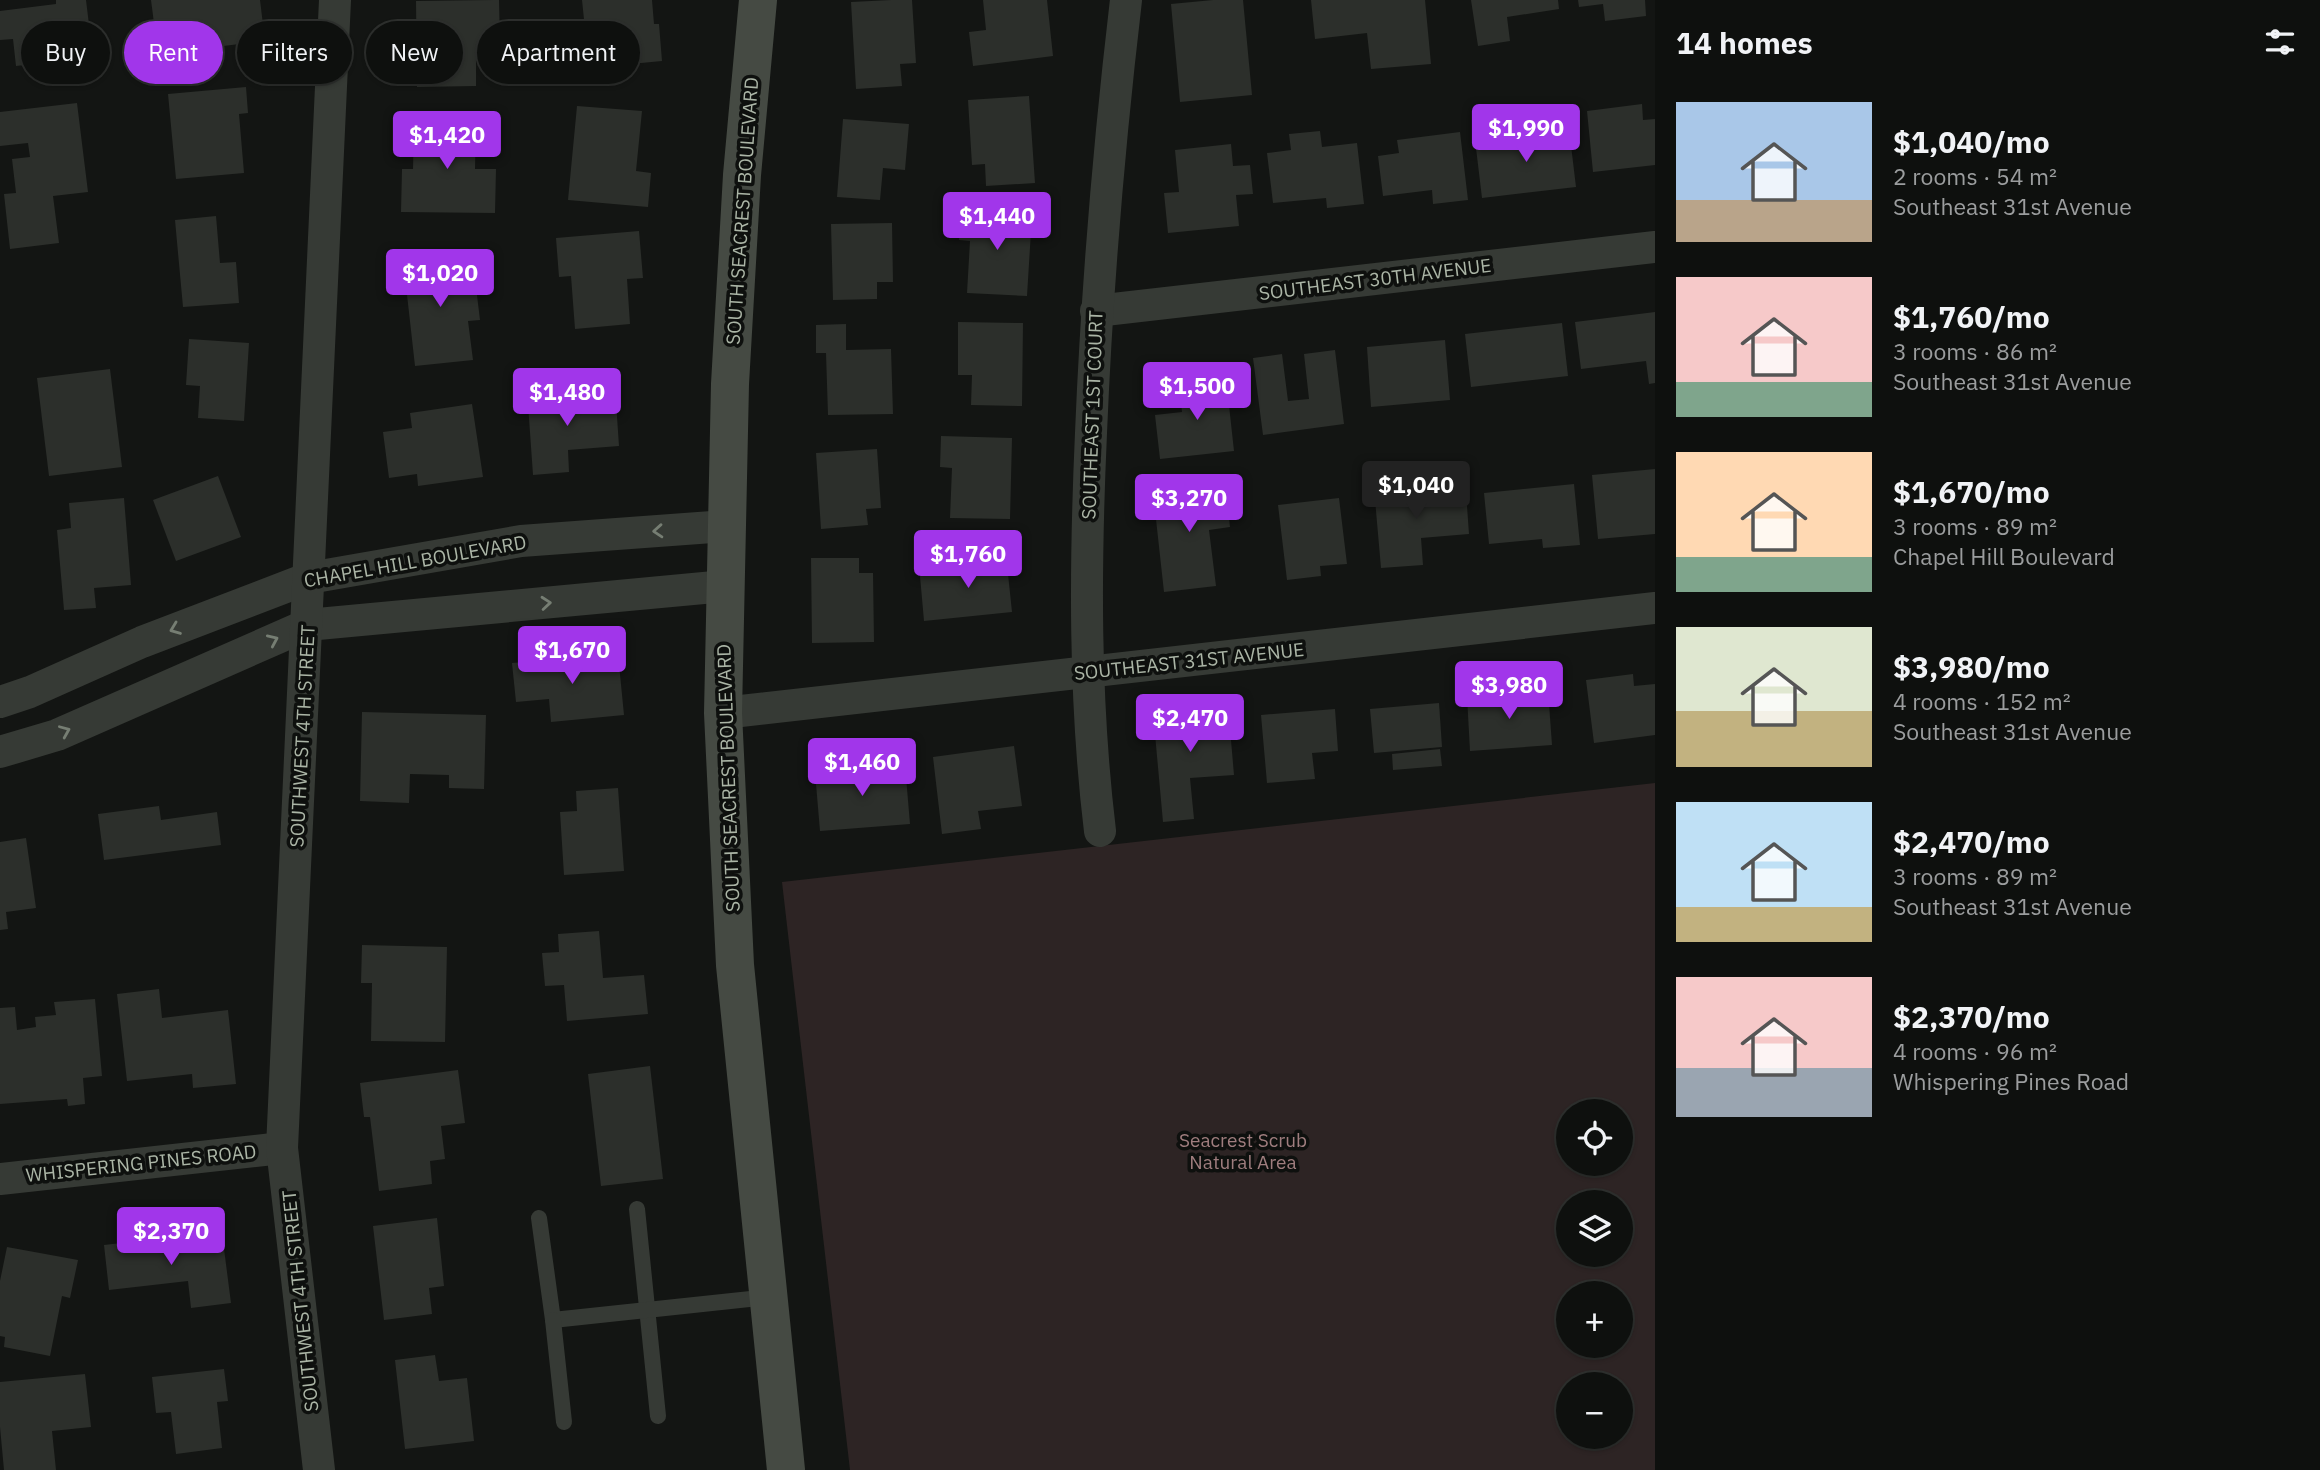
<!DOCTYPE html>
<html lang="en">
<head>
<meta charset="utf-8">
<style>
  :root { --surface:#0e100e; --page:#171917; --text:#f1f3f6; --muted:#9b9d9e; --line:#2e302e; --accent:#a136ea }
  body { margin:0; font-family:"IBM Plex Sans",sans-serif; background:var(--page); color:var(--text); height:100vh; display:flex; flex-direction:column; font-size:26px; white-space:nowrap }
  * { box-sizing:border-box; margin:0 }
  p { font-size:23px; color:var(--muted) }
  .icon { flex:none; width:38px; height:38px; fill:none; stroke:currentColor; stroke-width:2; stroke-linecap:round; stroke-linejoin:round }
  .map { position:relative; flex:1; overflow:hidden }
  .side { display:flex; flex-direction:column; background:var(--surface); width:665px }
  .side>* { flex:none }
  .hud { position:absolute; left:21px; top:21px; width:665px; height:63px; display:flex; gap:14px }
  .buttons { position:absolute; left:1556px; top:1099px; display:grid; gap:14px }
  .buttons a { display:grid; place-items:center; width:77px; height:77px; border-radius:50%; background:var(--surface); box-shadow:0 2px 5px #0004,0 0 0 2px var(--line); font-size:35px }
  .price { position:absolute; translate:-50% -60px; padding:0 16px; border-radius:7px; background:var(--accent); color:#fff; font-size:23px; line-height:46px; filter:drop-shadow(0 2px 4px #0008) }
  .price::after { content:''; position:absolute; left:50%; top:42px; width:21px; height:16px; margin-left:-10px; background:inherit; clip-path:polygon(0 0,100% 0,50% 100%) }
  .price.on { background:#222; color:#fff }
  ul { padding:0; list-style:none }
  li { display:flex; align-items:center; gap:21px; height:175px; padding:0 21px }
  li span { display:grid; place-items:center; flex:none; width:196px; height:140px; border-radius:0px; color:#555 }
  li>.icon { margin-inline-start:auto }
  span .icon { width:84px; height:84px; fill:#fffc; stroke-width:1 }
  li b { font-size:30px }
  h2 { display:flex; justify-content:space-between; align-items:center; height:84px; padding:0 21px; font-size:30px }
  .chip { padding:0 24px; border-radius:32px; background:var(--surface); box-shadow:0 2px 5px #0004,0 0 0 2px var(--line); font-size:24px; line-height:63px }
  .chip.on { background:var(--accent); color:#fff }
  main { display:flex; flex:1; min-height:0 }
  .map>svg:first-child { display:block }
  .green { fill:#2d2424; fill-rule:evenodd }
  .building { fill:#2c2f2b }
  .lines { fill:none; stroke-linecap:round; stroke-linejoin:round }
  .lane { stroke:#363a35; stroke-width:16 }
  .street { stroke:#363a35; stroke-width:32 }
  .secondary { stroke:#454a43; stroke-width:38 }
  .oneway { stroke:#767e73 }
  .labels { text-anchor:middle; stroke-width:7; stroke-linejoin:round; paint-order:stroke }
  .street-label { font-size:19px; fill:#abb5a6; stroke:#0e100e }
  .park-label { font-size:19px; fill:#9f7d7e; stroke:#0e100e }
</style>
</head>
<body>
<main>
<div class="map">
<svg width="1655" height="1470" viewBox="0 0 1655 1470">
  <rect width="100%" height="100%" fill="#131513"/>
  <path class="green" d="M1655,783V1470H850L782,882ZM1568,1111H1620V1164H1568ZM1568,1202H1620V1255H1568ZM1568,1293H1620V1346H1568ZM1568,1384H1620V1437H1568Z"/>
  <g class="building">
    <path d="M56,0H86L95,74L69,77L67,60L16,66L13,39L0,40V11L56,4Z"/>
    <path d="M151,0H260L265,41L158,54Z"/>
    <path d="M493,0H499L500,44L476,45V86L417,87L416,1Z"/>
    <path d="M582,0H652L654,24H659L662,61L589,68Z"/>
    <path d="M891,0H912L916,63L900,64L902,86L856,89L851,2Z"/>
    <path d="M983,0H1047L1053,56L973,66L969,32L986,30Z"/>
    <path d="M1213,0H1243L1252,95L1180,102L1171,4Z"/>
    <path d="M1311,0H1425L1431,64L1371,69L1367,33L1315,39Z"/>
    <path d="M1471,0H1558L1559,9L1507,17L1510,41L1478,46Z"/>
    <path d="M1578,0H1645L1646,16L1605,21L1603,4L1579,7Z"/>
    <path d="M246,87L248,113L239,114L244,173L176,179L168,94Z"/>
    <path d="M1029,96L1035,183L986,186L985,164L972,165L968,100Z"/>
    <path d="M77,103L88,192L53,196L59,243L10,249L4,194L16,193L12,159L30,157L28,143L0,146V112Z"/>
    <path d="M1642,104L1643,120L1655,119V165L1593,172L1587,111Z"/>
    <path d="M577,106L642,111L636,171L651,173L648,207L568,200Z"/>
    <path d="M843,119L909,124L905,170L883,168L880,200L837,197Z"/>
    <path d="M414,120L476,121L475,169H496L495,213L401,212L402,169H413Z"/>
    <path d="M1543,128L1545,140L1570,137L1576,187L1482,198L1476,148L1499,145L1498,134Z"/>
    <path d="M1320,131L1322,147L1357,143L1364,204L1327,208L1326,198L1273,203L1267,153L1291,150L1289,134Z"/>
    <path d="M1460,132L1468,200L1433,204L1432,190L1383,196L1378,156L1399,153L1397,140Z"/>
    <path d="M1231,144L1233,166L1250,165L1253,194L1236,195L1239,226L1168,233L1164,193L1179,192L1175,150Z"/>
    <path d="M960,211L1032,215L1027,296L967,293L970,241L959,240Z"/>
    <path d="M216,216L220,263L236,262L239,303L183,307L175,220Z"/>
    <path d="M892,223L893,282H877V299L833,300L831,224Z"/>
    <path d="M639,231L643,278L627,279L630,324L575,329L571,276L559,277L556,238Z"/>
    <path d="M460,252L465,288L476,287L480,320L468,321L473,360L415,366L403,259Z"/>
    <path d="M1655,312V383L1649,384L1646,361L1581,369L1575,322Z"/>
    <path d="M958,322L1023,323L1022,406L971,405L972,375H958Z"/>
    <path d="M1562,323L1568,376L1471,387L1465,334Z"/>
    <path d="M846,324V350L891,349L893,414L828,415L826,353H816V325Z"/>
    <path d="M189,339L249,343L244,421L198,418L200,386L186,385Z"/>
    <path d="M1445,340L1450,400L1371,407L1367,347Z"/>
    <path d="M1335,350L1344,424L1263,435L1253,358L1282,354L1288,401L1309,399L1304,354Z"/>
    <path d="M110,369L122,467L49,476L37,378Z"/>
    <path d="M1226,378L1234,451L1160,459L1155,415L1182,412L1179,383Z"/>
    <path d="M569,387L570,405L616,402L619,446L568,450L569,472L533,475L527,390Z"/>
    <path d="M472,404L483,477L418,486L417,474L389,478L383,432L412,428L410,413Z"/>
    <path d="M941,436L1012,438L1010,519L950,518L952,468L940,467Z"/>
    <path d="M877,449L881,508L866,509L868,525L821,529L816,453Z"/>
    <path d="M1655,469V534L1598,539L1592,475Z"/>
    <path d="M218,476L241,537L176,561L153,500Z"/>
    <path d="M1433,483L1434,495L1466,492L1469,534L1421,538L1423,565L1381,568L1374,488Z"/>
    <path d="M1225,484L1230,527L1209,530L1216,586L1164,592L1153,492Z"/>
    <path d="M1574,484L1580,545L1543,548L1542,539L1489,544L1484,493Z"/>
    <path d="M124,498L131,585L94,588L96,608L64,610L57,530L71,528L69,503Z"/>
    <path d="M1339,498L1347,564L1320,566L1321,576L1287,580L1278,505Z"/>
    <path d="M1006,555L1012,612L924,621L920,576L963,572L962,559Z"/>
    <path d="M811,558H859V573H873L874,642L812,643Z"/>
    <path d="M618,654L624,715L551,722L549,699L516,702L512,663Z"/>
    <path d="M1633,674L1634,686L1655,684V735L1594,743L1586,680Z"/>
    <path d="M1548,690L1552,745L1470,751L1467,696Z"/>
    <path d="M1439,703L1442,747L1374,753L1370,709Z"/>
    <path d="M1228,705L1234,775L1190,778L1194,819L1163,822L1153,712Z"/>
    <path d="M1335,709L1338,751L1312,753L1315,779L1267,783L1261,715Z"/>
    <path d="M362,712L486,715L484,789L449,788V775L410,774L409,803L360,801Z"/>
    <path d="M1014,746L1022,806L978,811L981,829L942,834L933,757Z"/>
    <path d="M1440,749L1442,766L1393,770L1392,754Z"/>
    <path d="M905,765L910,824L820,831L815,772Z"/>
    <path d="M618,788L624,871L564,875L560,812L577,811L576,791Z"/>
    <path d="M159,806L161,820L217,812L221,845L104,860L98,814Z"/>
    <path d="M26,838L36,908L6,912L8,929L0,930V842Z"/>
    <path d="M599,931L603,978L644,975L648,1014L567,1021L564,985L545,986L542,953L559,952L558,934Z"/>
    <path d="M362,945L447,947L445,1042L371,1041L372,983H361Z"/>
    <path d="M159,989L162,1018L228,1010L236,1084L193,1088L192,1074L127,1081L117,994Z"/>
    <path d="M95,999L102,1076L83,1078L85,1104L68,1106L67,1099L0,1104V1008L15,1007L17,1030L36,1027L35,1017L56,1015L54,1002Z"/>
    <path d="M650,1066L663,1179L601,1186L588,1074Z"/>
    <path d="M458,1070L465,1123L441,1126L445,1159L430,1161L432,1184L379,1191L370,1117H364L360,1083Z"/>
    <path d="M437,1218L444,1286L429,1288L432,1314L384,1320L373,1226Z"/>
    <path d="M191,1235L192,1245L223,1241L231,1303L191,1308L188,1281L109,1290L104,1245Z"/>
    <path d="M7,1247L78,1260L70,1298L62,1296L50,1356L4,1347L5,1337L0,1336V1281Z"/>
    <path d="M435,1355L439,1381L467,1378L474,1441L405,1449L395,1360Z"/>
    <path d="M224,1369L228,1401L217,1402L222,1448L176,1454L171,1412L156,1413L152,1377Z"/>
    <path d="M85,1374L91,1427L52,1431L56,1470H4L0,1427V1382Z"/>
  </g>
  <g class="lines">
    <g class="lane">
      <path d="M637,1209L658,1416"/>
      <path d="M539,1218L553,1320L768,1297"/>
      <path d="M553,1320L564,1422"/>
    </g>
    <g class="street">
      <path d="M1096,311L1655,247"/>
      <path d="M0,702L30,692L142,642L309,578L521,541L726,526"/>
      <path d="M723,713L1655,608"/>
      <path d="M0,752L57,735L307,625L725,586"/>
      <path d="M1100,831C1084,699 1085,566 1091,433C1097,288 1109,144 1126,0"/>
      <path d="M0,1179L282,1148"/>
      <path d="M319,1470L282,1148L335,0"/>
    </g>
    <path class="secondary" d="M758,0L742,175L730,384L723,713L735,965L786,1470"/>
  </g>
  <defs><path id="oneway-chevron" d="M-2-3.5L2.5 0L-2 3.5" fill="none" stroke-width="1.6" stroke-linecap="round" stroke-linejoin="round" transform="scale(1.75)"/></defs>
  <g class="oneway">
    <use href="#oneway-chevron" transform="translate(658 531) rotate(176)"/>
    <use href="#oneway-chevron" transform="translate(546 603) rotate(-5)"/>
    <use href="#oneway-chevron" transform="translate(175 629) rotate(159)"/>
    <use href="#oneway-chevron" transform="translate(273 640) rotate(-24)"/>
    <use href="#oneway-chevron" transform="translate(65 731) rotate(-23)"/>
  </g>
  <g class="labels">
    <g class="street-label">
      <text transform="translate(742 211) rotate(-86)" y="7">SOUTH SEACREST BOULEVARD</text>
      <text transform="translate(1375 279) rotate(-7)" y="7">SOUTHEAST 30TH AVENUE</text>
      <text transform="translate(1092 415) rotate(-88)" y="7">SOUTHEAST 1ST COURT</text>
      <text transform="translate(415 561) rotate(-10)" y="7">CHAPEL HILL BOULEVARD</text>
      <text transform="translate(1189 661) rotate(-6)" y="7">SOUTHEAST 31ST AVENUE</text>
      <text transform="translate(302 736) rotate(-87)" y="7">SOUTHWEST 4TH STREET</text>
      <text transform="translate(728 778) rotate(-92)" y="7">SOUTH SEACREST BOULEVARD</text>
      <text transform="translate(141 1163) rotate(-6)" y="7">WHISPERING PINES ROAD</text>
      <text transform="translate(300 1301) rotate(-96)" y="7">SOUTHWEST 4TH STREET</text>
    </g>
    <g class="park-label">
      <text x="1243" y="1147">Seacrest Scrub<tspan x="1243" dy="22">Natural Area</tspan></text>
    </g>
  </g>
</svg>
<div class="buttons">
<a><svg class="icon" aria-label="locate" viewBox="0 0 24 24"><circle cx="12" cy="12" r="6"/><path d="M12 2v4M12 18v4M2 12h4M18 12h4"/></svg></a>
<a><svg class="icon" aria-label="layers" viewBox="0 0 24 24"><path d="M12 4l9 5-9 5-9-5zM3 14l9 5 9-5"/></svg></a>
<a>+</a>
<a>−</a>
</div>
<b class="price" style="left:1526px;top:164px">$1,990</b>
<b class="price" style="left:447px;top:171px">$1,420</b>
<b class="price" style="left:997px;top:252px">$1,440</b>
<b class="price" style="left:440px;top:309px">$1,020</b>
<b class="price" style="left:1197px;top:422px">$1,500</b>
<b class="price" style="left:567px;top:428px">$1,480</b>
<b class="price on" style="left:1416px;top:521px">$1,040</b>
<b class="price" style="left:1189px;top:534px">$3,270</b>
<b class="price" style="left:968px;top:590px">$1,760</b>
<b class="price" style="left:572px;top:686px">$1,670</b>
<b class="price" style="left:1509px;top:721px">$3,980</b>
<b class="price" style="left:1190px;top:754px">$2,470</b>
<b class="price" style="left:862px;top:798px">$1,460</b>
<b class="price" style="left:171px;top:1267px">$2,370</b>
<div class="hud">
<a class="chip">Buy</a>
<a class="chip on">Rent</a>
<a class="chip">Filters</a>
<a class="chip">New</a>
<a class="chip">Apartment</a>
</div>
</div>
<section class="side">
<h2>14 homes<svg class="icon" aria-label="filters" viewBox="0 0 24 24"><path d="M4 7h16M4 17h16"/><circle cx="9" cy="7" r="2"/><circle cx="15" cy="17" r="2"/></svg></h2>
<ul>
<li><span style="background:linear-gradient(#a9c7e8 70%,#b9a48a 0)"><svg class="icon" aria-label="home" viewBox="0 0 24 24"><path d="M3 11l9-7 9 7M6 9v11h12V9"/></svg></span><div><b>$1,040/mo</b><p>2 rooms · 54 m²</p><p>Southeast 31st Avenue</p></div></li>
<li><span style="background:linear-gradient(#f6c9c9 75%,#7fa58c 0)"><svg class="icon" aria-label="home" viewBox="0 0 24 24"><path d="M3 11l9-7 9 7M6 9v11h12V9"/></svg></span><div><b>$1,760/mo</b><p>3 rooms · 86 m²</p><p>Southeast 31st Avenue</p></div></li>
<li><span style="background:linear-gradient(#ffd9b3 75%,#7fa58c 0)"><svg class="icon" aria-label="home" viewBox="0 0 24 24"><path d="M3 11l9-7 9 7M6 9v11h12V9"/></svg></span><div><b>$1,670/mo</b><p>3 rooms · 89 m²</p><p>Chapel Hill Boulevard</p></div></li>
<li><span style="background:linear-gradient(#dfe7d0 60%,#c2b280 0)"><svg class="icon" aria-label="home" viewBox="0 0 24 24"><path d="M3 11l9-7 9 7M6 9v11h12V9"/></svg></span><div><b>$3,980/mo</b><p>4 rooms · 152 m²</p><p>Southeast 31st Avenue</p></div></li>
<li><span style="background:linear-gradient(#bfe0f5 75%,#c2b280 0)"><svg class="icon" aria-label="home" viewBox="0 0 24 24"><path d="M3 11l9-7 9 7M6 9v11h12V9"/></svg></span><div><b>$2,470/mo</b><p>3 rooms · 89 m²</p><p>Southeast 31st Avenue</p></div></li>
<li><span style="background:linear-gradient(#f6c9c9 65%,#9aa5b1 0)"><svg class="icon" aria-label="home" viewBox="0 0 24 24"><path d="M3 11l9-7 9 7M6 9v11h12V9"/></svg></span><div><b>$2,370/mo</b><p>4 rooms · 96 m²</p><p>Whispering Pines Road</p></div></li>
</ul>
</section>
</main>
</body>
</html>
